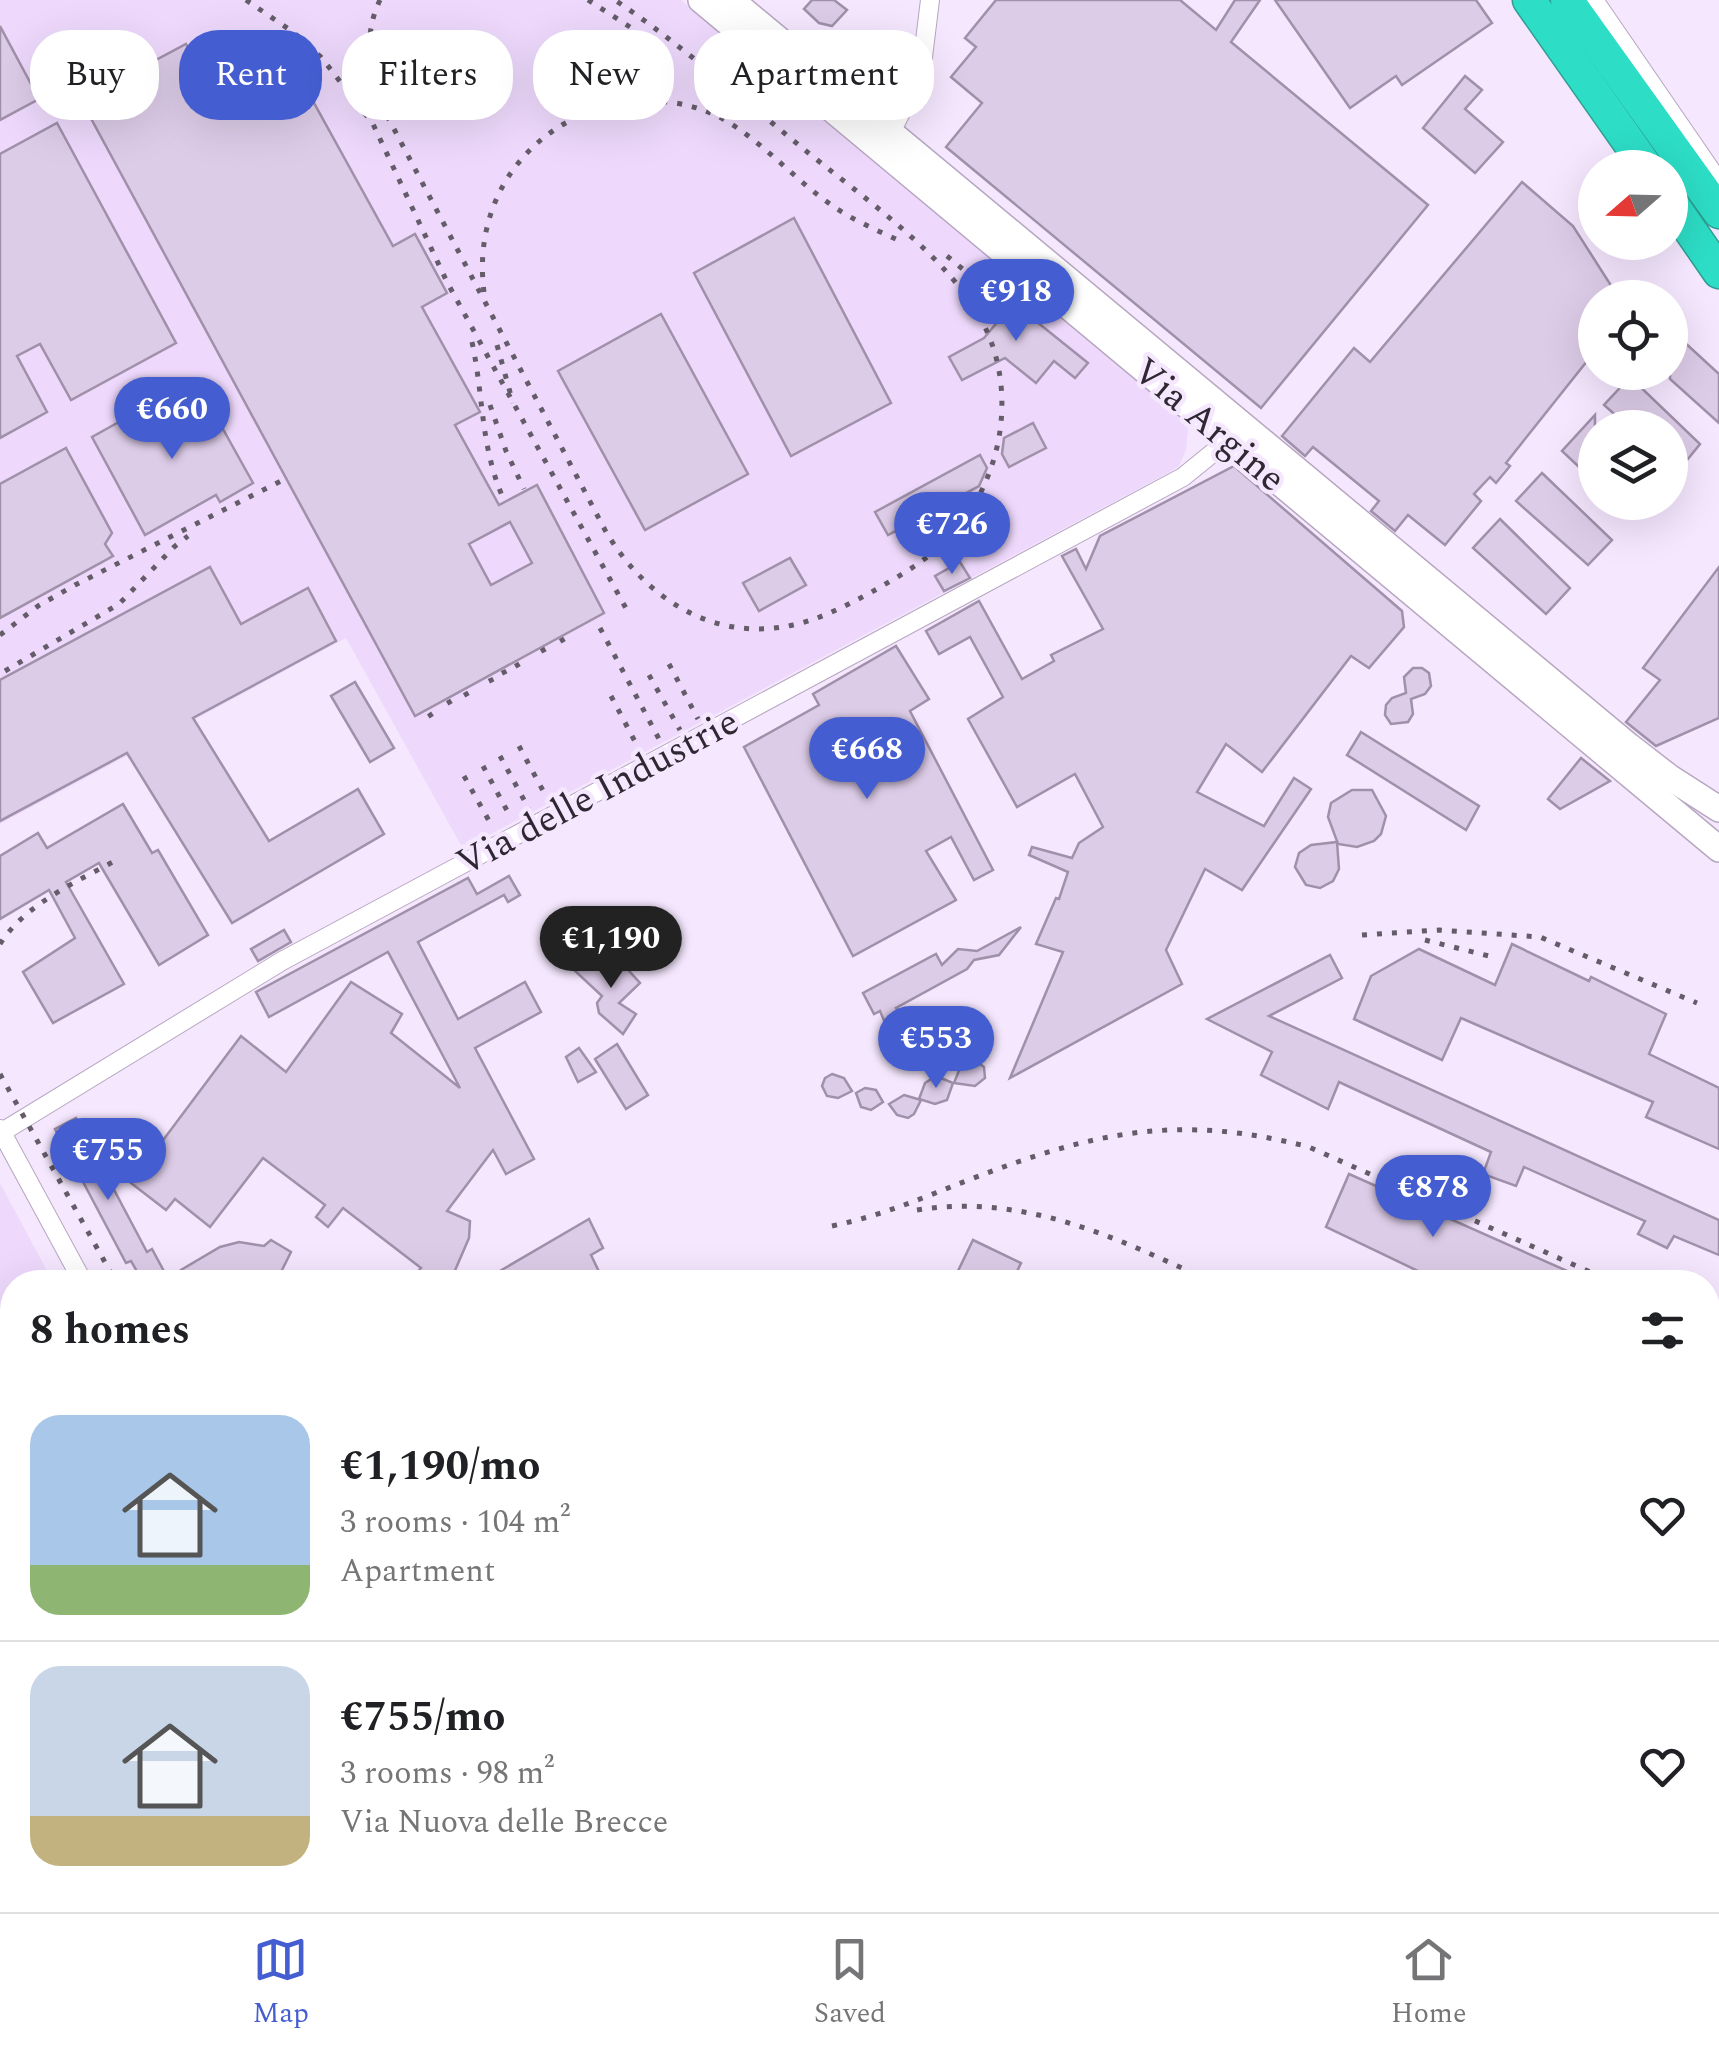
<!DOCTYPE html>
<html lang="en">
<head>
<meta charset="utf-8">
<style>
  :root { --surface:#fff; --page:#f6f6f6; --text:#202124; --muted:#757577; --line:#e0e0e0; --accent:#445dd0 }
  body { margin:0; font-family:Spectral,serif; background:var(--page); color:var(--text); height:100vh; display:flex; flex-direction:column; font-size:38px; white-space:nowrap }
  * { box-sizing:border-box; margin:0 }
  p { font-size:32px; color:var(--muted) }
  .icon { flex:none; width:55px; height:55px; fill:none; stroke:currentColor; stroke-width:2; stroke-linecap:round; stroke-linejoin:round }
  .map { position:relative; flex:1; overflow:hidden }
  .details { position:absolute; left:0px; top:1270px; width:1720px; height:642px; display:flex; flex-direction:column; background:var(--surface); border-radius:40px 40px 0 0; box-shadow:0 10px 40px #0002 }
  .details>* { flex:none }
  .hud { position:absolute; left:30px; top:30px; width:1000px; height:90px; display:flex; gap:20px }
  .needle { width:65px; rotate:250deg }
  .buttons { position:absolute; left:1578px; top:150px; display:grid; gap:20px }
  .buttons a { display:grid; place-items:center; width:110px; height:110px; border-radius:50%; background:var(--surface); box-shadow:0 10px 40px #0002; font-size:50px }
  .price { position:absolute; translate:-50% -85px; padding:0 22px; border-radius:35px; background:var(--accent); color:#fff; font-size:32px; line-height:65px; filter:drop-shadow(0 2px 5px #0008) }
  .price::after { content:''; position:absolute; left:50%; top:60px; width:30px; height:22px; margin-left:-15px; background:inherit; clip-path:polygon(0 0,100% 0,50% 100%) }
  .price.active { background:#222; color:#fff }
  ul { padding:0; list-style:none }
  li { display:flex; align-items:center; gap:30px; height:250px; padding:0 30px }
  li+li { border-top:2px solid var(--line) }
  li span { display:grid; place-items:center; flex:none; width:280px; height:200px; border-radius:30px; color:#555 }
  li>.icon { margin-inline-start:auto }
  span .icon { width:120px; height:120px; fill:#fffc; stroke-width:1 }
  li b { font-size:42px }
  h2 { display:flex; justify-content:space-between; align-items:center; height:120px; padding:0 30px; font-size:42px }
  .tag { padding:0 35px; border-radius:40px; background:var(--surface); box-shadow:0 10px 40px #0002; font-size:35px; line-height:90px }
  .tag.active { background:var(--accent); color:#fff }
  .menu { display:flex; justify-content:space-around; align-items:center; height:140px; border-top:2px solid var(--line); background:var(--surface); font-size:28px; color:var(--muted) }
  .menu a { display:grid; justify-items:center; gap:5px }
  .menu .active { color:var(--accent) }
  .map>svg:first-child { display:block }
  .built { fill:#eed9fc }
  .building { fill:#ddcce8; stroke:#a090aa; stroke-width:2.5; fill-rule:evenodd }
  .lines { fill:none; stroke-linecap:round; stroke-linejoin:round }
  .street-casing { stroke:#b7a7c1; stroke-width:20 }
  .secondary-casing { stroke:#b7a7c1; stroke-width:28 }
  .highway-casing { stroke:#2e9e93; stroke-width:35 }
  .street { stroke:#fff; stroke-width:18 }
  .secondary { stroke:#fff; stroke-width:25 }
  .highway { stroke:#2dddc6; stroke-width:32 }
  .rail { stroke:#655c6a; stroke-width:5; stroke-dasharray:5 10; stroke-linecap:butt }
  .labels { text-anchor:middle; stroke-width:9; stroke-linejoin:round; paint-order:stroke }
  .street-label { font-size:38px; fill:#2f2833; stroke:#f5e7fe }
</style>
</head>
<body>
<div class="map">
<svg width="1719" height="1912" viewBox="0 0 1719 1912">
  <rect width="100%" height="100%" fill="#f5e7fe"/>
  <g class="built">
    <path d="M0,0H681L1169,399L1185,417L1188,430L1186,450L1179,466L1168,473L463,849L346,638L0,824Z"/>
    <path d="M0,1183L53,1282H12V1668L0,1675Z"/>
    <path d="M12,1712V1900H387L393,1912H0V1713Z"/>
  </g>
  <g class="building">
    <path d="M812,0H834L847,10L832,26L819,23L804,9Z"/>
    <path d="M996,0H1180L1216,30L1235,0H1260L1231,42L1428,205L1261,408L946,147L982,103L951,77L976,47L965,38Z"/>
    <path d="M1275,0H1476L1492,23L1402,85L1396,76L1350,108Z"/>
    <path d="M0,26L39,99L0,120Z"/>
    <path d="M830,39L847,54L836,66L819,52Z"/>
    <path d="M241,41L279,110L309,94L393,246L415,234L447,293L422,307L480,412L455,425L499,505L537,485L604,613L415,716L81,100L186,44L197,65ZM510,522L532,563L491,585L469,544Z"/>
    <path d="M1465,76L1482,90L1465,109L1503,142L1475,173L1423,128Z"/>
    <path d="M57,123L176,343L71,400L40,344L17,356L47,412L0,438V154Z"/>
    <path d="M1522,182L1573,226L1619,298H1595V351L1506,463L1510,466L1496,483L1490,477L1474,494L1481,501L1445,545L1408,515L1395,531L1371,511L1379,501L1313,447L1305,456L1282,436L1354,348L1370,362Z"/>
    <path d="M794,218L891,403L791,456L694,273Z"/>
    <path d="M986,281L1088,363L1075,378L1054,361L1036,383L1005,358L962,380L949,357L984,338L1005,313L977,291Z"/>
    <path d="M661,314L748,474L645,530L558,371Z"/>
    <path d="M1670,329L1719,374V423L1670,379Z"/>
    <path d="M1630,377L1700,444L1679,470L1670,462V428H1630L1604,405Z"/>
    <path d="M204,395L253,483L220,502L216,495L145,535L92,437L146,407L154,422Z"/>
    <path d="M1595,415V482L1562,451Z"/>
    <path d="M1033,423L1046,448L1009,467L1002,454L1004,438Z"/>
    <path d="M66,448L112,533L105,544L113,556L0,618V484Z"/>
    <path d="M980,455L987,468L979,486L888,535L875,512Z"/>
    <path d="M1234,466L1402,611L1404,627L1369,668L1351,656L1262,772L1226,744L1197,792L1264,826L1294,778L1311,789L1242,890L1205,869L1166,950L1182,984L1010,1078L1063,952L1036,944L1056,898L1059,899L1068,872L1029,855L1032,847L1072,858L1079,843L1103,827L1075,774L1017,807L968,719L1003,697L970,637L939,654L926,631L979,601L1022,679L1054,661L1051,655L1103,629L1062,556L1076,549L1086,569L1100,536Z"/>
    <path d="M1542,473L1612,540L1588,565L1516,501Z"/>
    <path d="M1500,519L1570,588L1546,614L1473,548Z"/>
    <path d="M790,558L806,585L759,611L743,583Z"/>
    <path d="M960,562L970,578L944,591L935,576Z"/>
    <path d="M210,567L241,624L308,588L336,641L193,718L269,841L358,789L384,834L232,923L127,753L0,821V680Z"/>
    <path d="M1719,567V718L1656,746L1626,722L1660,680L1643,668Z"/>
    <path d="M896,646L929,699L910,711L993,870L974,880L951,837L926,851L956,900L853,956L744,747L819,705L813,694Z"/>
    <path d="M1413,668H1422L1429,673L1431,686L1425,694L1411,699L1413,714L1408,722L1391,724L1385,715L1386,705L1392,698L1406,693L1404,677Z"/>
    <path d="M355,682L394,748L370,762L331,696Z"/>
    <path d="M1361,732L1479,806L1466,830L1347,755Z"/>
    <path d="M1581,758L1610,781L1560,809L1548,799Z"/>
    <path d="M1352,790H1372L1386,816L1381,834L1374,841L1357,847L1338,844L1328,817L1331,803Z"/>
    <path d="M123,804L152,853L158,850L208,935L159,965L99,863L66,882L124,984L53,1023L23,972L75,938L49,890L0,919V856L38,833L47,848Z"/>
    <path d="M1337,842L1339,869L1333,881L1320,888L1306,885L1295,867L1299,853L1311,845Z"/>
    <path d="M509,876L520,895L508,902L504,895L418,942L458,1019L525,982L541,1012L475,1048L534,1159L506,1174L493,1150L447,1211L470,1221L469,1238L450,1282H409L421,1268L343,1208L328,1227L316,1217L325,1205L263,1158L210,1227L175,1199L166,1210L131,1183L241,1036L286,1072L351,982L402,1014L391,1033L460,1088L388,952L269,1017L256,992L468,878L477,894Z"/>
    <path d="M1021,927L999,955L974,960L967,969L896,1008L900,1014L885,1023L880,1011L874,1014L863,993L936,954L942,965L958,949L977,951Z"/>
    <path d="M284,930L291,942L258,961L251,949Z"/>
    <path d="M1512,944L1589,981L1591,977L1666,1014L1649,1054L1719,1088V1149L1646,1117L1653,1102L1461,1018L1442,1060L1354,1019L1371,976L1419,949L1495,985Z"/>
    <path d="M1330,955L1342,978L1269,1016L1719,1220V1255L1674,1236L1667,1248L1638,1234L1645,1221L1524,1167L1516,1186L1483,1174L1491,1152L1339,1082L1328,1109L1261,1075L1272,1052L1207,1019Z"/>
    <path d="M586,957L604,974L619,960L640,983L619,1003L636,1014L623,1034L599,1013L597,1003L602,996L574,970Z"/>
    <path d="M617,1044L648,1095L626,1109L595,1059Z"/>
    <path d="M579,1048L596,1072L578,1082L566,1057Z"/>
    <path d="M973,1059L984,1067L985,1078L975,1086L954,1083L962,1063Z"/>
    <path d="M832,1074L844,1078L852,1091L838,1098L827,1096L822,1086L825,1078Z"/>
    <path d="M936,1076L953,1083L947,1100L935,1104L919,1099L925,1083Z"/>
    <path d="M865,1088L876,1090L883,1102L871,1110L861,1107L856,1093Z"/>
    <path d="M904,1095L921,1100L914,1114L908,1118L897,1115L889,1104Z"/>
    <path d="M76,1118L147,1252L152,1249L166,1275L151,1282H143L131,1261L126,1263L55,1129Z"/>
    <path d="M1349,1174L1592,1282H1441L1326,1227Z"/>
    <path d="M589,1219L603,1248L591,1255L604,1282H481Z"/>
    <path d="M271,1240L291,1252L276,1282L258,1275L253,1282L228,1276L218,1282H188L181,1270L220,1247L239,1242L264,1246Z"/>
    <path d="M973,1240L1021,1263L1012,1282H977L957,1273Z"/>
  </g>
  <g class="lines">
    <g class="street-casing">
      <g id="street">
        <path d="M1594,0L1719,182"/>
        <path d="M891,132L916,83L923,57L930,0"/>
        <path d="M0,1129L83,1282"/>
        <path d="M2,1132L282,961L1183,477L1236,434"/>
        <path d="M0,1698L12,1696"/>
        <path d="M412,1900L418,1912"/>
      </g>
    </g>
    <g class="secondary-casing">
      <g id="secondary">
        <path d="M701,0L1719,849"/>
        <path d="M731,0L1629,746L1669,777L1719,809"/>
      </g>
    </g>
    <g class="highway-casing">
      <g id="highway">
        <path d="M1529,0L1647,168"/>
        <path d="M1567,0L1719,212"/>
        <path d="M1670,201L1719,272"/>
      </g>
    </g>
    <use href="#street" class="street"/>
    <use href="#secondary" class="secondary"/>
    <use href="#highway" class="highway"/>
    <g class="rail">
      <path d="M246,0L293,32L321,57L373,124L447,282L628,612"/>
      <path d="M380,0C362,37 370,74 384,110L605,530C644,597 712,643 793,625C821,619 845,606 870,593C896,578 923,563 945,542C1001,486 1019,396 984,325C949,255 859,195 800,146C739,96 680,44 615,0"/>
      <path d="M588,0L630,27"/>
      <path d="M947,256L982,285"/>
      <path d="M484,292C477,238 493,185 533,147C582,100 662,86 723,119C763,142 793,178 830,204C852,220 879,231 904,243"/>
      <path d="M472,342C484,398 480,444 503,498"/>
      <path d="M497,345L513,403"/>
      <path d="M490,405L506,451L524,489"/>
      <path d="M600,628L659,739"/>
      <path d="M0,635L38,606L75,585L283,480"/>
      <path d="M561,638L566,646"/>
      <path d="M542,648L547,657"/>
      <path d="M516,663L521,671"/>
      <path d="M669,664L698,719"/>
      <path d="M503,670L507,678"/>
      <path d="M5,671L119,604L174,547L188,536"/>
      <path d="M649,675L680,730"/>
      <path d="M490,678L494,686"/>
      <path d="M465,692L469,699"/>
      <path d="M611,696L640,751"/>
      <path d="M448,700L453,708"/>
      <path d="M429,713L433,719"/>
      <path d="M519,746L548,800"/>
      <path d="M500,756L529,809"/>
      <path d="M483,766L511,818"/>
      <path d="M464,776L493,828"/>
      <path d="M1362,935L1439,930L1540,937L1697,1003"/>
      <path d="M1425,940L1497,958"/>
      <path d="M0,944C26,903 77,882 118,859"/>
      <path d="M0,1074L116,1282"/>
      <path d="M917,1210C1025,1193 1117,1238 1212,1282"/>
      <path d="M832,1226C884,1215 922,1198 971,1179C1094,1132 1178,1113 1309,1147L1599,1276"/>
      <path d="M442,1900L449,1912"/>
    </g>
  </g>
  <g class="labels">
    <g class="street-label">
      <text transform="translate(1210 424) rotate(40)" y="13">Via Argine</text>
      <text transform="translate(597 791) rotate(-28)" y="13">Via delle Industrie</text>
    </g>
  </g>
</svg>
<div class="buttons">
<a><svg class="needle" viewBox="-14 -14 28 28"><path d="M0-13l5 13h-10z" fill="#e53935"/><path d="M0 13l5-13h-10z" fill="#757577"/></svg></a>
<a><svg class="icon" aria-label="locate" viewBox="0 0 24 24"><circle cx="12" cy="12" r="6"/><path d="M12 2v4M12 18v4M2 12h4M18 12h4"/></svg></a>
<a><svg class="icon" aria-label="layers" viewBox="0 0 24 24"><path d="M12 4l9 5-9 5-9-5zM3 14l9 5 9-5"/></svg></a>
</div>
<b class="price" style="left:1016px;top:344px">€918</b>
<b class="price" style="left:172px;top:462px">€660</b>
<b class="price" style="left:952px;top:577px">€726</b>
<b class="price" style="left:867px;top:802px">€668</b>
<b class="price active" style="left:611px;top:991px">€1,190</b>
<b class="price" style="left:936px;top:1091px">€553</b>
<b class="price" style="left:108px;top:1203px">€755</b>
<b class="price" style="left:1433px;top:1240px">€878</b>
<div class="hud">
<a class="tag">Buy</a>
<a class="tag active">Rent</a>
<a class="tag">Filters</a>
<a class="tag">New</a>
<a class="tag">Apartment</a>
</div>
<section class="details">
<h2>8 homes<svg class="icon" aria-label="filters" viewBox="0 0 24 24"><path d="M4 7h16M4 17h16"/><circle cx="9" cy="7" r="2"/><circle cx="15" cy="17" r="2"/></svg></h2>
<ul>
<li><span style="background:linear-gradient(#a9c7e8 75%,#8fb573 0)"><svg class="icon" aria-label="home" viewBox="0 0 24 24"><path d="M3 11l9-7 9 7M6 9v11h12V9"/></svg></span><div><b>€1,190/mo</b><p>3 rooms · 104 m²</p><p>Apartment</p></div><svg class="icon" aria-label="heart" viewBox="0 0 24 24"><path d="M12 20l-8-8c-3-5 5-10 8-4 3-6 11-1 8 4z"/></svg></li>
<li><span style="background:linear-gradient(#c9d6e8 75%,#c2b280 0)"><svg class="icon" aria-label="home" viewBox="0 0 24 24"><path d="M3 11l9-7 9 7M6 9v11h12V9"/></svg></span><div><b>€755/mo</b><p>3 rooms · 98 m²</p><p>Via Nuova delle Brecce</p></div><svg class="icon" aria-label="heart" viewBox="0 0 24 24"><path d="M12 20l-8-8c-3-5 5-10 8-4 3-6 11-1 8 4z"/></svg></li>
</ul>
</section>
</div>
<nav class="menu">
<a class="active"><svg class="icon" aria-label="map" viewBox="0 0 24 24"><path d="M3 6l6-2 6 2 6-2v14l-6 2-6-2-6 2zM9 4v14M15 6v14"/></svg>Map</a>
<a><svg class="icon" aria-label="saved" viewBox="0 0 24 24"><path d="M7 4h10v16l-5-4-5 4z"/></svg>Saved</a>
<a><svg class="icon" aria-label="home" viewBox="0 0 24 24"><path d="M3 11l9-7 9 7M6 9v11h12V9"/></svg>Home</a>
</nav>
</body>
</html>
